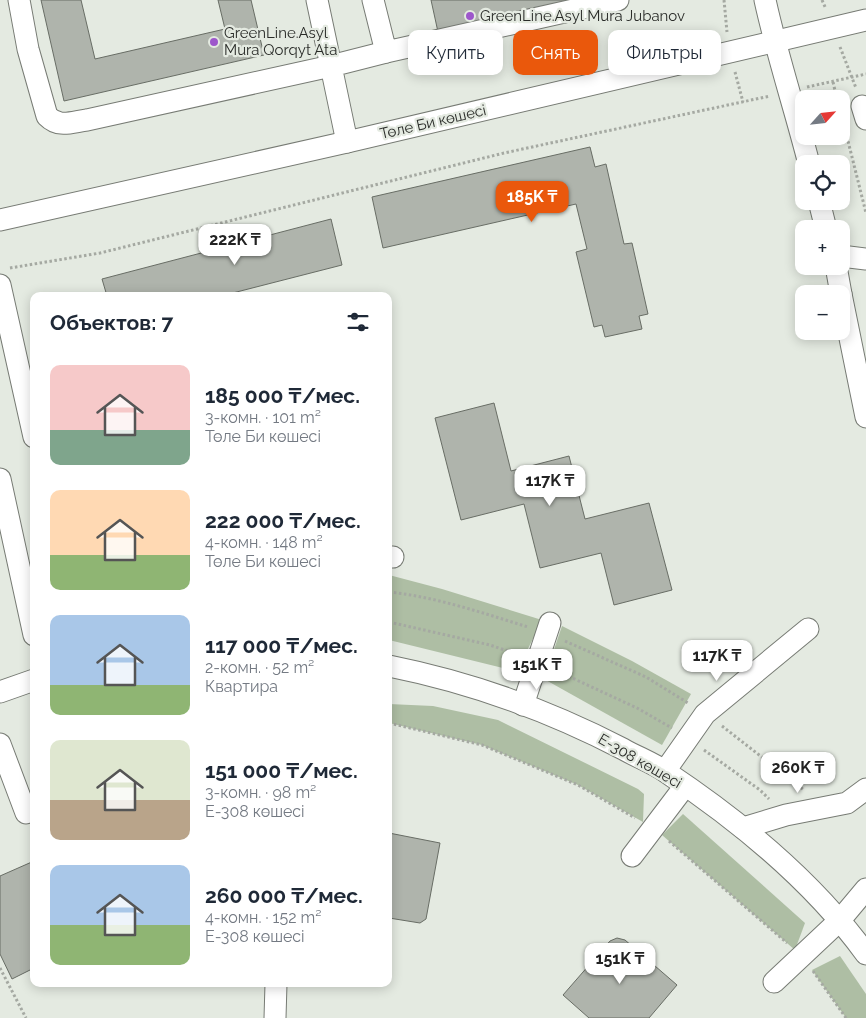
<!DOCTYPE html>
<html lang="ru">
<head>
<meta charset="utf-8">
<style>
  :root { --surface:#fff; --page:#f6f6f7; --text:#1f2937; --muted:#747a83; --accent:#ea580c }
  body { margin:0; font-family:Raleway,sans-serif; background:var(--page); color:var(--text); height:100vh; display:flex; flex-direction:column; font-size:19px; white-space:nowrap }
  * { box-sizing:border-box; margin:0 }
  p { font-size:16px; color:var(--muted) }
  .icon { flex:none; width:28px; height:28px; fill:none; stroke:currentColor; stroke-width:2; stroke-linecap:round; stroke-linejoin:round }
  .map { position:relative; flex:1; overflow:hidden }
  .side { position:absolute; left:30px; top:292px; width:362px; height:695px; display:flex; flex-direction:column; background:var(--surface); border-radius:10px; box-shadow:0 2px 12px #0003 }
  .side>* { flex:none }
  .guide { position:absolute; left:408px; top:30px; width:382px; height:45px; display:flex; gap:10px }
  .needle { width:32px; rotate:63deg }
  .tools { position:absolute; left:795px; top:90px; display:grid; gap:10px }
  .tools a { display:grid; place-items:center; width:55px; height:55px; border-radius:10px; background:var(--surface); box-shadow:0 2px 12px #0003; font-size:25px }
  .price { position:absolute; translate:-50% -42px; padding:0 11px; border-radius:10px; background:#fff; color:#222; font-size:16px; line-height:32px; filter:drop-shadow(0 1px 2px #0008) }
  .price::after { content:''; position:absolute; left:50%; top:30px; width:15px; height:11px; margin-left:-8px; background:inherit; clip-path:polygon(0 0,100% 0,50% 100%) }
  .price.on { background:var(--accent); color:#fff }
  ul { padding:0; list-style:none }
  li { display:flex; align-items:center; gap:15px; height:125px; padding:0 20px }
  li span { display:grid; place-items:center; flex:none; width:140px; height:100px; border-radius:10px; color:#555 }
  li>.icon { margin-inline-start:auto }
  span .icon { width:60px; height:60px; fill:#fffc; stroke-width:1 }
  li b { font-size:21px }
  h2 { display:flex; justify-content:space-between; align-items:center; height:60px; padding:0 20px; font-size:21px }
  .tag { padding:0 18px; border-radius:10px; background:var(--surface); box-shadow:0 2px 12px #0003; font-size:18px; line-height:45px }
  .tag.on { background:var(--accent); color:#fff }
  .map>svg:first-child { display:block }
  .green { fill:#aebea4 }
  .building { fill:#afb4ac; stroke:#686d65 }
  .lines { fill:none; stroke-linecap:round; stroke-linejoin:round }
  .minor-casing { stroke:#777b74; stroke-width:23 }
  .path { stroke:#a5a9a2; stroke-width:3; stroke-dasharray:2.5 2.5; stroke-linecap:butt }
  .minor { stroke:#fff; stroke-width:21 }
  .poi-dot { fill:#9d57cb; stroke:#e4eae1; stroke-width:2 }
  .labels { text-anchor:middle; stroke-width:4.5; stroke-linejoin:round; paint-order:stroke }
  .poi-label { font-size:15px; fill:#2a2c29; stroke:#e4eae1; text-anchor:start }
  .street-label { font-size:15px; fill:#2a2c29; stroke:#e4eae1 }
</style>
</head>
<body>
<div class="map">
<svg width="866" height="1018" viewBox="0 0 866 1018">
  <rect width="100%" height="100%" fill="#e4eae1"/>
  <g class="green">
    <path d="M389,575L442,589L542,620L524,657L511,670L389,640Z"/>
    <path d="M562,626L632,661L691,694L662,745L544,679Z"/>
    <path d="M389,704L433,706L498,720L638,789L644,794L643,822L578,785L482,745L389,723Z"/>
    <path d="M683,814L805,923L795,950L662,835Z"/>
    <path d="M840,956L866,994V1018H846L812,970Z"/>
  </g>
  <g class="building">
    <path d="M41,0H81L95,59L225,29L218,0H251L264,55L64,101Z"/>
    <path d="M431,0H575L438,32Z"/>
    <path d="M590,147L595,167L606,164L624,244L632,243L648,314L639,316L642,329L605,337L602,325L594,327L576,252L587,249L576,204L383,248L372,197Z"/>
    <path d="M331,219L342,265L221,296H107L102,279Z"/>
    <path d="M494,403L511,471L569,456L585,519L649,503L672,590L614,605L601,553L540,568L524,504L461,520L435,418Z"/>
    <path d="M389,833L440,843L426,919L420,923L389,918Z"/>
    <path d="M34,861V968L12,979L0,954V876Z"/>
    <path d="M617,938L625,940L677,985L649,1018H589L563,995L610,941Z"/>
  </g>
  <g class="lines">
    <g class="minor-casing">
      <g id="minor">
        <path d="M19,0L28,49L47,116C59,128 71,122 87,120L331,66L317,0"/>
        <path d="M373,0L386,52L618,0"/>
        <path d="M765,0C777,55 795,109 809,164"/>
        <path d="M862,106L866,119"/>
        <path d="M347,142L331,66L386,52"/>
        <path d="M819,201L826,229"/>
        <path d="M0,220L347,142L866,20"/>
        <path d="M841,256L866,259"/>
        <path d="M836,266L841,294"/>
        <path d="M0,285L34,437"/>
        <path d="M841,294L866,417"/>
        <path d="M0,479L34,635"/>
        <path d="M389,557H393"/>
        <path d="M389,666C469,682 550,711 623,749C637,757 653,763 666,772C741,822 813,881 866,954"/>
        <path d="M0,692L34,680"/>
        <path d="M523,705L550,623"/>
        <path d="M0,744L26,813"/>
        <path d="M665,771L705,714L808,629"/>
        <path d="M743,828L786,815L847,803L866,789"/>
        <path d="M632,856L685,786"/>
        <path d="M774,982L840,920L866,889"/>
        <path d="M275,1018L276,984"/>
      </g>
    </g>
    <g class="path">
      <path d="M724,0L727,32"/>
      <path d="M822,0L826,9"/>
      <path d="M840,47L856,88"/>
      <path d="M735,72L743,102"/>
      <path d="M833,82L837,99"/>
      <path d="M807,87L866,74"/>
      <path d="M842,117L866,213"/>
      <path d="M10,268L100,253L504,153L770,96"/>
      <path d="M389,592C436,597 483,613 528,627"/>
      <path d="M389,622L490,645L519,655"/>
      <path d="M565,641L646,677L688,703"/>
      <path d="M555,670L637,708L672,728"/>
      <path d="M389,723L482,745L578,785L635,818"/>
      <path d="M722,726L804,790"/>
      <path d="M704,750L760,790L769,799"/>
      <path d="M669,841L787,943"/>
      <path d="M0,968L26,1018"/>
      <path d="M813,971L846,1018"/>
    </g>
    <use href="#minor" class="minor"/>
  </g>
  <g class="poi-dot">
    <circle cx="470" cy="16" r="5"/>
    <circle cx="214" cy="42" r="5"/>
  </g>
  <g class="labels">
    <g class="poi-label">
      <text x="480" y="21">GreenLine.Asyl Mura Jubanov</text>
      <text x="224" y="38">GreenLine.Asyl<tspan x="224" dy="17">Mura Qorqyt Ata</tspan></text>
    </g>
    <g class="street-label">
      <text transform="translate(433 122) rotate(-13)" y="5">Төле Би көшесі</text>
      <text transform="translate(640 761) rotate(30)" y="5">Е-308 көшесі</text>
    </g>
  </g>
</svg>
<div class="tools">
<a><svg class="needle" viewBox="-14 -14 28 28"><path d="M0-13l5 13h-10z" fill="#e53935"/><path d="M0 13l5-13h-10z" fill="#747a83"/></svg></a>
<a><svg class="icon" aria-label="locate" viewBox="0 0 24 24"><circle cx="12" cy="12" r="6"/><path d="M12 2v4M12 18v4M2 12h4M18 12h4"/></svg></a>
<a>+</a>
<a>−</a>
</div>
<b class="price on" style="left:532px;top:223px">185K ₸</b>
<b class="price" style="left:235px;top:266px">222K ₸</b>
<b class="price" style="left:550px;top:507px">117K ₸</b>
<b class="price" style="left:717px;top:682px">117K ₸</b>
<b class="price" style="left:537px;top:691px">151K ₸</b>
<b class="price" style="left:798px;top:794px">260K ₸</b>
<b class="price" style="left:620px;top:985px">151K ₸</b>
<div class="guide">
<a class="tag">Купить</a>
<a class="tag on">Снять</a>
<a class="tag">Фильтры</a>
</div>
<section class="side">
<h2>Объектов: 7<svg class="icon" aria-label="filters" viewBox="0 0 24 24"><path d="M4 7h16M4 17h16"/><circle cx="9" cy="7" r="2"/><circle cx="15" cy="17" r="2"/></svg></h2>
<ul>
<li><span style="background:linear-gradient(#f6c9c9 65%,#7fa58c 0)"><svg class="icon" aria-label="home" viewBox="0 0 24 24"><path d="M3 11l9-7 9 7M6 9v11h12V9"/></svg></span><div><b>185 000 ₸/мес.</b><p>3-комн. · 101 m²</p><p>Төле Би көшесі</p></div></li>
<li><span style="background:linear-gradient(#ffd9b3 65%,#8fb573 0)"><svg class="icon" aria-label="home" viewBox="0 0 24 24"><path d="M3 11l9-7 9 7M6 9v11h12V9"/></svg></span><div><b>222 000 ₸/мес.</b><p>4-комн. · 148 m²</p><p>Төле Би көшесі</p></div></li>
<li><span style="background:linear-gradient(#a9c7e8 70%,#8fb573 0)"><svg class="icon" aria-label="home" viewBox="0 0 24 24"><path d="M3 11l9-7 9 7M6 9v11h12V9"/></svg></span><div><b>117 000 ₸/мес.</b><p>2-комн. · 52 m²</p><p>Квартира</p></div></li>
<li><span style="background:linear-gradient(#dfe7d0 60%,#b9a48a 0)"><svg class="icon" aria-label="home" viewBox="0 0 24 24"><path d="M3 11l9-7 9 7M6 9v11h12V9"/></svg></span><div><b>151 000 ₸/мес.</b><p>3-комн. · 98 m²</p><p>Е-308 көшесі</p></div></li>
<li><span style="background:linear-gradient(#a9c7e8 60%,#8fb573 0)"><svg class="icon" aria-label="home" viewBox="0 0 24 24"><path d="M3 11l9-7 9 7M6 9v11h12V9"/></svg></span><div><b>260 000 ₸/мес.</b><p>4-комн. · 152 m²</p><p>Е-308 көшесі</p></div></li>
</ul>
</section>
</div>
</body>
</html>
